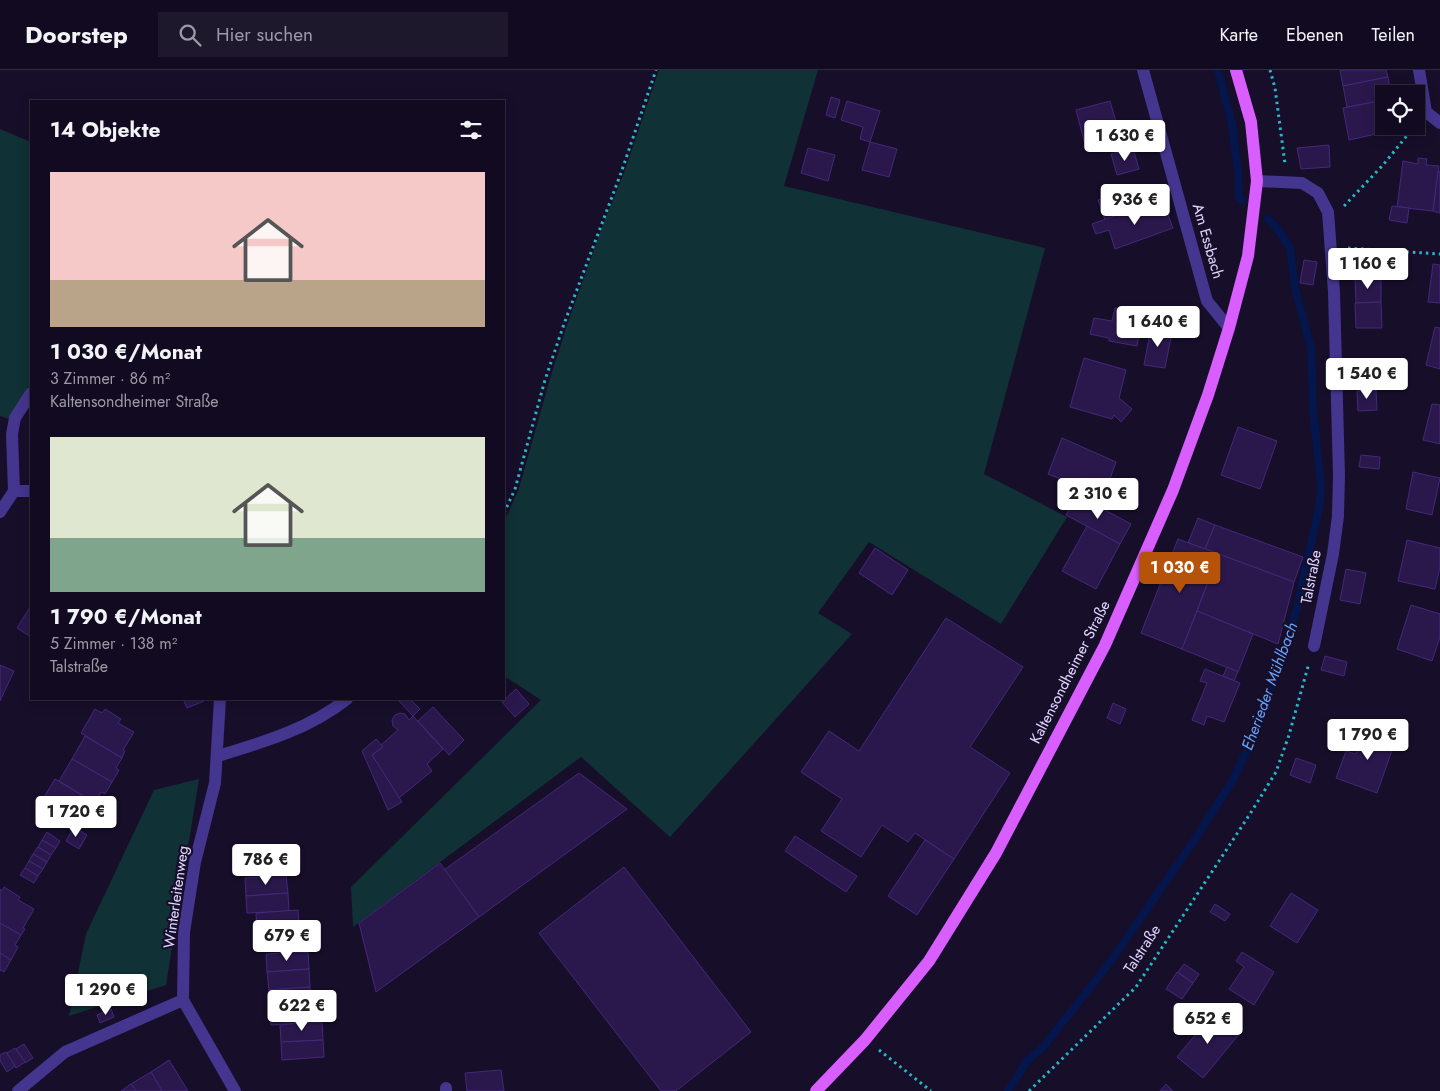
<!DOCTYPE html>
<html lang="de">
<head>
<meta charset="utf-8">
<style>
  :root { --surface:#110a20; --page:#1e182d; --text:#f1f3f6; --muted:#9c9aa5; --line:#302b3e; --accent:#b45309 }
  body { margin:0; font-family:Jost,sans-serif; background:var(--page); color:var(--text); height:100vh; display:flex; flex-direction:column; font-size:19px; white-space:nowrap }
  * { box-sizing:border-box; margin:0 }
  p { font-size:16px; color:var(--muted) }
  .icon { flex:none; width:28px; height:28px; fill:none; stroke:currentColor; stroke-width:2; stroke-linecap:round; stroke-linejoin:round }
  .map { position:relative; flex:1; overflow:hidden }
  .details { position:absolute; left:30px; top:30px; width:475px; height:600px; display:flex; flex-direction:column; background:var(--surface); border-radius:0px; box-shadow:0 2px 12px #0003,0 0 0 1px var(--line) }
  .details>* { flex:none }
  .controls { position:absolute; left:1375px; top:15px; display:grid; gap:10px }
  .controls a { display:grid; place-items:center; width:50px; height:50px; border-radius:0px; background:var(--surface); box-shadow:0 2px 12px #0003,0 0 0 1px var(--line); font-size:25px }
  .price { position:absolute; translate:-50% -42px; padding:0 11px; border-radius:5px; background:#fff; color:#222; font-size:16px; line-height:32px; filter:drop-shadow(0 1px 2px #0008) }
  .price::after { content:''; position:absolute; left:50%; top:30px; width:15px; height:11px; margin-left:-8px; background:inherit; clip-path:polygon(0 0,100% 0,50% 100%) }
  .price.selected { background:var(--accent); color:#fff }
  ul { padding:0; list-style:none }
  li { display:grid; align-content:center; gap:10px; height:265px; padding:0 20px }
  li span { display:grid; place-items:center; height:155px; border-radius:0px; color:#555 }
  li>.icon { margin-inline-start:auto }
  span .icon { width:90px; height:90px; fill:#fffc; stroke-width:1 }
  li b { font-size:21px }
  h2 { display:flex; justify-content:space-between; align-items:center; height:60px; padding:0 20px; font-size:21px }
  header { display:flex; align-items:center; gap:30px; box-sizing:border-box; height:70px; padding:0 25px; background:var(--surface); border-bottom:1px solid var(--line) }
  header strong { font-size:24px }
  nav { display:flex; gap:28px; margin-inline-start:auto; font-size:18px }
  .search { width:350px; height:45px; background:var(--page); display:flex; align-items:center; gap:12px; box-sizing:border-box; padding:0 18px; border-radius:0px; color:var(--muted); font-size:19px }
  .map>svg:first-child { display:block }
  .green { fill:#103135 }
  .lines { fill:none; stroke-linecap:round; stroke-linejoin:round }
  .stream { stroke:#05164c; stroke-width:8 }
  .building { fill:#2a184d; stroke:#44287b }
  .path { stroke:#24bac6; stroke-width:3; stroke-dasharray:2.5 4; stroke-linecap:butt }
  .minor { stroke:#44358e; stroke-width:12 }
  .major { stroke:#d85eff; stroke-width:12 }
  .labels { text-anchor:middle; stroke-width:4.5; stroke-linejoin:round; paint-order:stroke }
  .street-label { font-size:15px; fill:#e1d7ff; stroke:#170e2a }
  .water-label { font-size:16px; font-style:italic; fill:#65a3ff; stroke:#170e2a }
</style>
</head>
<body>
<header>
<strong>Doorstep</strong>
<div class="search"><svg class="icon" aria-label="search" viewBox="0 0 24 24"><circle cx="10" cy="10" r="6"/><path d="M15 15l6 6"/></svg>Hier suchen</div>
<nav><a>Karte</a><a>Ebenen</a><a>Teilen</a></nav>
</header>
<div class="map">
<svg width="1440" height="1021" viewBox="0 0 1440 1021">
  <rect width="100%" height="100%" fill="#170e2a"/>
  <g class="green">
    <path d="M659,0H818L784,116L1045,178L984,404L1067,447L1001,554L869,472L818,543L852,564L670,767L581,687L353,857L351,817L541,630L504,606V452L519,418L549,312L567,255L604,152L624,103Z"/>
    <path d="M0,59L31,72V313L9,349L0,346Z"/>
    <path d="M199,709L166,915L69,946L86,864L154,720Z"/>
  </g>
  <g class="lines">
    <g class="stream">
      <path d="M1218,0L1232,55L1238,102L1239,128L1242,131"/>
      <path d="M1008,1021L1027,991L1044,976L1111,891L1195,769L1233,710L1258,655L1296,542L1319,438L1321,416L1313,339L1311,278L1295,218L1290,178L1277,158L1268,149"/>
    </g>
  </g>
  <g class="building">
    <path d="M1340,0H1386L1388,7L1343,16Z"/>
    <path d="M1388,7L1391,24H1384V30L1347,37L1343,16Z"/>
    <path d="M831,27L840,30L835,48L826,45Z"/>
    <path d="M847,31L880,41L870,72L860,69L863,57L841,50Z"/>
    <path d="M1110,31L1122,73L1087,82L1076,40Z"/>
    <path d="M1380,31L1386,62L1349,70L1343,38Z"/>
    <path d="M870,72L897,79L889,107L862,100Z"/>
    <path d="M1329,75L1330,97L1301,99L1297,78Z"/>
    <path d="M808,78L835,85L828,111L801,103Z"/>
    <path d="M1133,78L1139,99L1117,105L1111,84Z"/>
    <path d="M1418,88L1427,89L1426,95L1439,96L1433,141L1397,137L1403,91L1418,94Z"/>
    <path d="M1438,101L1440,102V143L1433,141Z"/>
    <path d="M1124,121L1131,140L1105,150L1098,130Z"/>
    <path d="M1164,134L1173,158L1115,179L1109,160L1096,164L1092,154L1131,140L1133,146Z"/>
    <path d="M1392,136L1409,138L1407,153L1389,150Z"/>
    <path d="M1304,190L1317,192L1313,215L1300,213Z"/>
    <path d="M1433,194L1440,195V233L1428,232Z"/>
    <path d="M1355,207H1381V232L1356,233Z"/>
    <path d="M1381,232L1382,258H1356L1355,233Z"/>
    <path d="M1115,238L1143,243L1137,276L1109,271V268L1090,264L1094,248L1112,251Z"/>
    <path d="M1435,257L1440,258V299L1426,295Z"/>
    <path d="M1151,258L1172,262L1165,298L1144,295Z"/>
    <path d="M1084,288L1126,300L1119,328L1132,339L1121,352L1114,345L1112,349L1070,337Z"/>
    <path d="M1376,320L1377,340L1358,341L1357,321Z"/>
    <path d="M1432,334L1440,335V374L1423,370Z"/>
    <path d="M1238,357L1277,371L1260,419L1221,405Z"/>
    <path d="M1062,368L1116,392L1107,417L1084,408L1081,417L1048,404Z"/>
    <path d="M1361,385L1380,387L1379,399L1359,397Z"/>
    <path d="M1413,402L1440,408L1432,445L1406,439Z"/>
    <path d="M1077,425L1131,454L1120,474L1066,445Z"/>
    <path d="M1198,448L1215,455L1205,479L1188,473Z"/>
    <path d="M1215,455L1303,487L1294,512L1205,479Z"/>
    <path d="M1087,456L1120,474L1096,519L1062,501Z"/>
    <path d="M1178,469L1219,484L1182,579L1141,563Z"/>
    <path d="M1407,470L1440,478V497L1435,519L1398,511Z"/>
    <path d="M875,478L908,500L892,525L859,503Z"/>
    <path d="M1219,484L1294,512L1278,574L1197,541Z"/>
    <path d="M1346,499L1366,503L1360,534L1340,530Z"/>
    <path d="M1411,535L1440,544V567L1432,591L1397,579Z"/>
    <path d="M30,537L31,538V567L17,558Z"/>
    <path d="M1197,541L1253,564L1238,602L1182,579Z"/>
    <path d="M946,548L1023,597L970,677L1010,703L954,789L915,763L908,772L882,755L861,787L821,761L842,729L801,702L829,661L859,681Z"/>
    <path d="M1325,586L1347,592L1344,606L1321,600Z"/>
    <path d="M0,595L14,601L0,631Z"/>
    <path d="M1227,597L1238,602L1234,611L1223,606Z"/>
    <path d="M1205,599L1240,613L1224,652L1207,646L1204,655L1192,650L1207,613L1200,611Z"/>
    <path d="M516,619L529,634L515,647L502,632Z"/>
    <path d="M183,629H203L204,631L187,638Z"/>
    <path d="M401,629H410L420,639L413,646L399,631Z"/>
    <path d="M1113,633L1126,639L1120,654L1107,648Z"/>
    <path d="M433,637L464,670L449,685L418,651Z"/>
    <path d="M95,639L102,643L105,639L121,649L118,653L134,662L123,680L125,681L122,688L81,663Z"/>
    <path d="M400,643L405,644L409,650L413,646L443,679L427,694L432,701L399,728L372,685L383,677L381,675L398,660L393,656L392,650L395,645Z"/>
    <path d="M1366,658L1396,669L1377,723L1336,708L1346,681L1356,684Z"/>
    <path d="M85,666L122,688L116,698L119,700L112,712L72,689Z"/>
    <path d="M376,669L383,677L372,685L402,732L388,740L362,681Z"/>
    <path d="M1296,688L1316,695L1310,713L1290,705Z"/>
    <path d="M72,689L112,712L105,724L101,722L95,733L59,711Z"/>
    <path d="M579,703L627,739L479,847L444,800Z"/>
    <path d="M55,709L95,733L91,739L88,738L79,754L64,745L61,750L45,740L48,736L41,732Z"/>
    <path d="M74,757L87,765L79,779L66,771Z"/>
    <path d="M47,762L60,771L56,778L42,770Z"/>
    <path d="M795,766L857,806L846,822L785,781Z"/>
    <path d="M42,770L56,778L51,785L38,777Z"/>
    <path d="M925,770L954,789L917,845L888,826Z"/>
    <path d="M38,777L51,785L47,792L33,784Z"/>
    <path d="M33,784L47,792L43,799L29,791Z"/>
    <path d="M29,791L43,799L38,806L25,798Z"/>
    <path d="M440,793L479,847L376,922L359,853Z"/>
    <path d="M624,797L751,962L676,1021H661L539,863Z"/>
    <path d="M25,798L38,806L34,813L20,805Z"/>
    <path d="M286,805L288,823L246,826L245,808Z"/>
    <path d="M4,817L20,827L18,830L34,839L23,858L25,859L21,865L0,853V819L2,821Z"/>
    <path d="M288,823L289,841L247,843L246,826Z"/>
    <path d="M1291,823L1318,840L1297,873L1270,856Z"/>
    <path d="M1215,834L1230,844L1225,851L1210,842Z"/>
    <path d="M298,840L299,858L257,861L256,843Z"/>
    <path d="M0,853L21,865L15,875L18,877L11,890L0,883Z"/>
    <path d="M299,858L300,875L258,878L257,861Z"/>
    <path d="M299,882H308L309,899L267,902L266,884Z"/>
    <path d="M1242,882L1274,902L1254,935L1229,919L1244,897L1236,891Z"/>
    <path d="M0,883L11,890L4,902L1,900L0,901Z"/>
    <path d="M1184,894L1199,904L1193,913L1178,902Z"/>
    <path d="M309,899L310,917L269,920L267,902Z"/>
    <path d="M1177,902L1193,913L1182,929L1166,919Z"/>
    <path d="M310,917L311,935L269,938V920Z"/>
    <path d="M311,935L312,952L271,955L269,938Z"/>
    <path d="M111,939L114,947L100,953L97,945Z"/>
    <path d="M1214,942L1240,963L1203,1008L1177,987Z"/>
    <path d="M312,952H322L323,970L281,972L280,955Z"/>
    <path d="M323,970L324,987L282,990L281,972Z"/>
    <path d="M24,974L33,988L25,993L16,979Z"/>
    <path d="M15,978L25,992L16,998L7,983Z"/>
    <path d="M6,982L15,996L7,1002L0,991V985Z"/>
    <path d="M169,990L188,1021H162L151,1002Z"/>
    <path d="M501,1000L504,1021H467L465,1003Z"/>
    <path d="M151,1002L162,1021H136L131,1014Z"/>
    <path d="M131,1014L136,1021H121Z"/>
    <path d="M1166,1014L1173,1021H1160Z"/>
  </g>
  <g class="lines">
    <g class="path">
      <path d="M1270,0L1275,18L1285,94"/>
      <path d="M1344,136L1383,95L1414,57"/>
      <path d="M1348,178L1440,184"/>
      <path d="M504,443L515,419L545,310L564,254L621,103L656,0"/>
      <path d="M879,980L931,1021"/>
      <path d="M1029,1021L1136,917L1250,744L1276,702L1289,665L1309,593"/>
    </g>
    <g class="minor">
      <path d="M1143,0L1207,231L1229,258"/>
      <path d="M1419,0L1426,42L1440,53"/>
      <path d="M1257,111L1302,113L1318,123L1328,142L1334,222L1339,405L1338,446L1333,484L1314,576"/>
      <path d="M14,421L12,364L15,348L31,323"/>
      <path d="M0,442L14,421H31"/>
      <path d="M220,629L215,713L195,792L184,862L183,930L235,1021"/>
      <path d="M218,686C264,672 309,659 347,629"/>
      <path d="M446,1018V1021"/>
      <path d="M18,1021L65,982L183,930"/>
    </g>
    <path class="major" d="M816,1021L865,970L929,891L996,783L1105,575L1173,420L1208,325L1229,258L1248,186L1257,111L1251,52L1236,0"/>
  </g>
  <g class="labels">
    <g class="street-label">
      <text transform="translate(1208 171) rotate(74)" y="5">Am Essbach</text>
      <text transform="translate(1311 507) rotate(-79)" y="5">Talstraße</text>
      <text transform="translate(1070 602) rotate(-63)" y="5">Kaltensondheimer Straße</text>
      <text transform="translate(176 827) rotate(-82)" y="5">Winterleitenweg</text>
      <text transform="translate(1142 879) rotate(-57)" y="5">Talstraße</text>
    </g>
    <g class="water-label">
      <text transform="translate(1269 616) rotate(-70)" y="6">Eherieder Mühlbach</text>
    </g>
  </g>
</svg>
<div class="controls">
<a><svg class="icon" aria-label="locate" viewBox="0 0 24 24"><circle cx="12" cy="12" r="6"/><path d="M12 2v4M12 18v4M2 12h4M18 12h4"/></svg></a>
</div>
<b class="price" style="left:1125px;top:92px">1 630 €</b>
<b class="price" style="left:1135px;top:156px">936 €</b>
<b class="price" style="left:1368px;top:220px">1 160 €</b>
<b class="price" style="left:1158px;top:278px">1 640 €</b>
<b class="price" style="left:1367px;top:330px">1 540 €</b>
<b class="price" style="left:1098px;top:450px">2 310 €</b>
<b class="price selected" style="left:1180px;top:524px">1 030 €</b>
<b class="price" style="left:1368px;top:691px">1 790 €</b>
<b class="price" style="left:76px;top:768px">1 720 €</b>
<b class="price" style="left:266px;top:816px">786 €</b>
<b class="price" style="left:287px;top:892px">679 €</b>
<b class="price" style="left:106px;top:946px">1 290 €</b>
<b class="price" style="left:302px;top:962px">622 €</b>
<b class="price" style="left:1208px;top:975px">652 €</b>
<section class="details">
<h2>14 Objekte<svg class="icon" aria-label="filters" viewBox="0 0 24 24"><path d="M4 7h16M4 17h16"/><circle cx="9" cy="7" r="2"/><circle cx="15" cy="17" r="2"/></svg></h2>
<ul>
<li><span style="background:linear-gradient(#f6c9c9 70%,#b9a48a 0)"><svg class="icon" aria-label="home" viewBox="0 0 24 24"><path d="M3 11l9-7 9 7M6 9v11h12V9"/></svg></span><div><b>1 030 €/Monat</b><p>3 Zimmer · 86 m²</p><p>Kaltensondheimer Straße</p></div></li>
<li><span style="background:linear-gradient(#dfe7d0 65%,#7fa58c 0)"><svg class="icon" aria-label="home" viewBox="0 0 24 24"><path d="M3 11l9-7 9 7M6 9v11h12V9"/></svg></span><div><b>1 790 €/Monat</b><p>5 Zimmer · 138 m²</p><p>Talstraße</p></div></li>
</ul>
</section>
</div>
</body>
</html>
